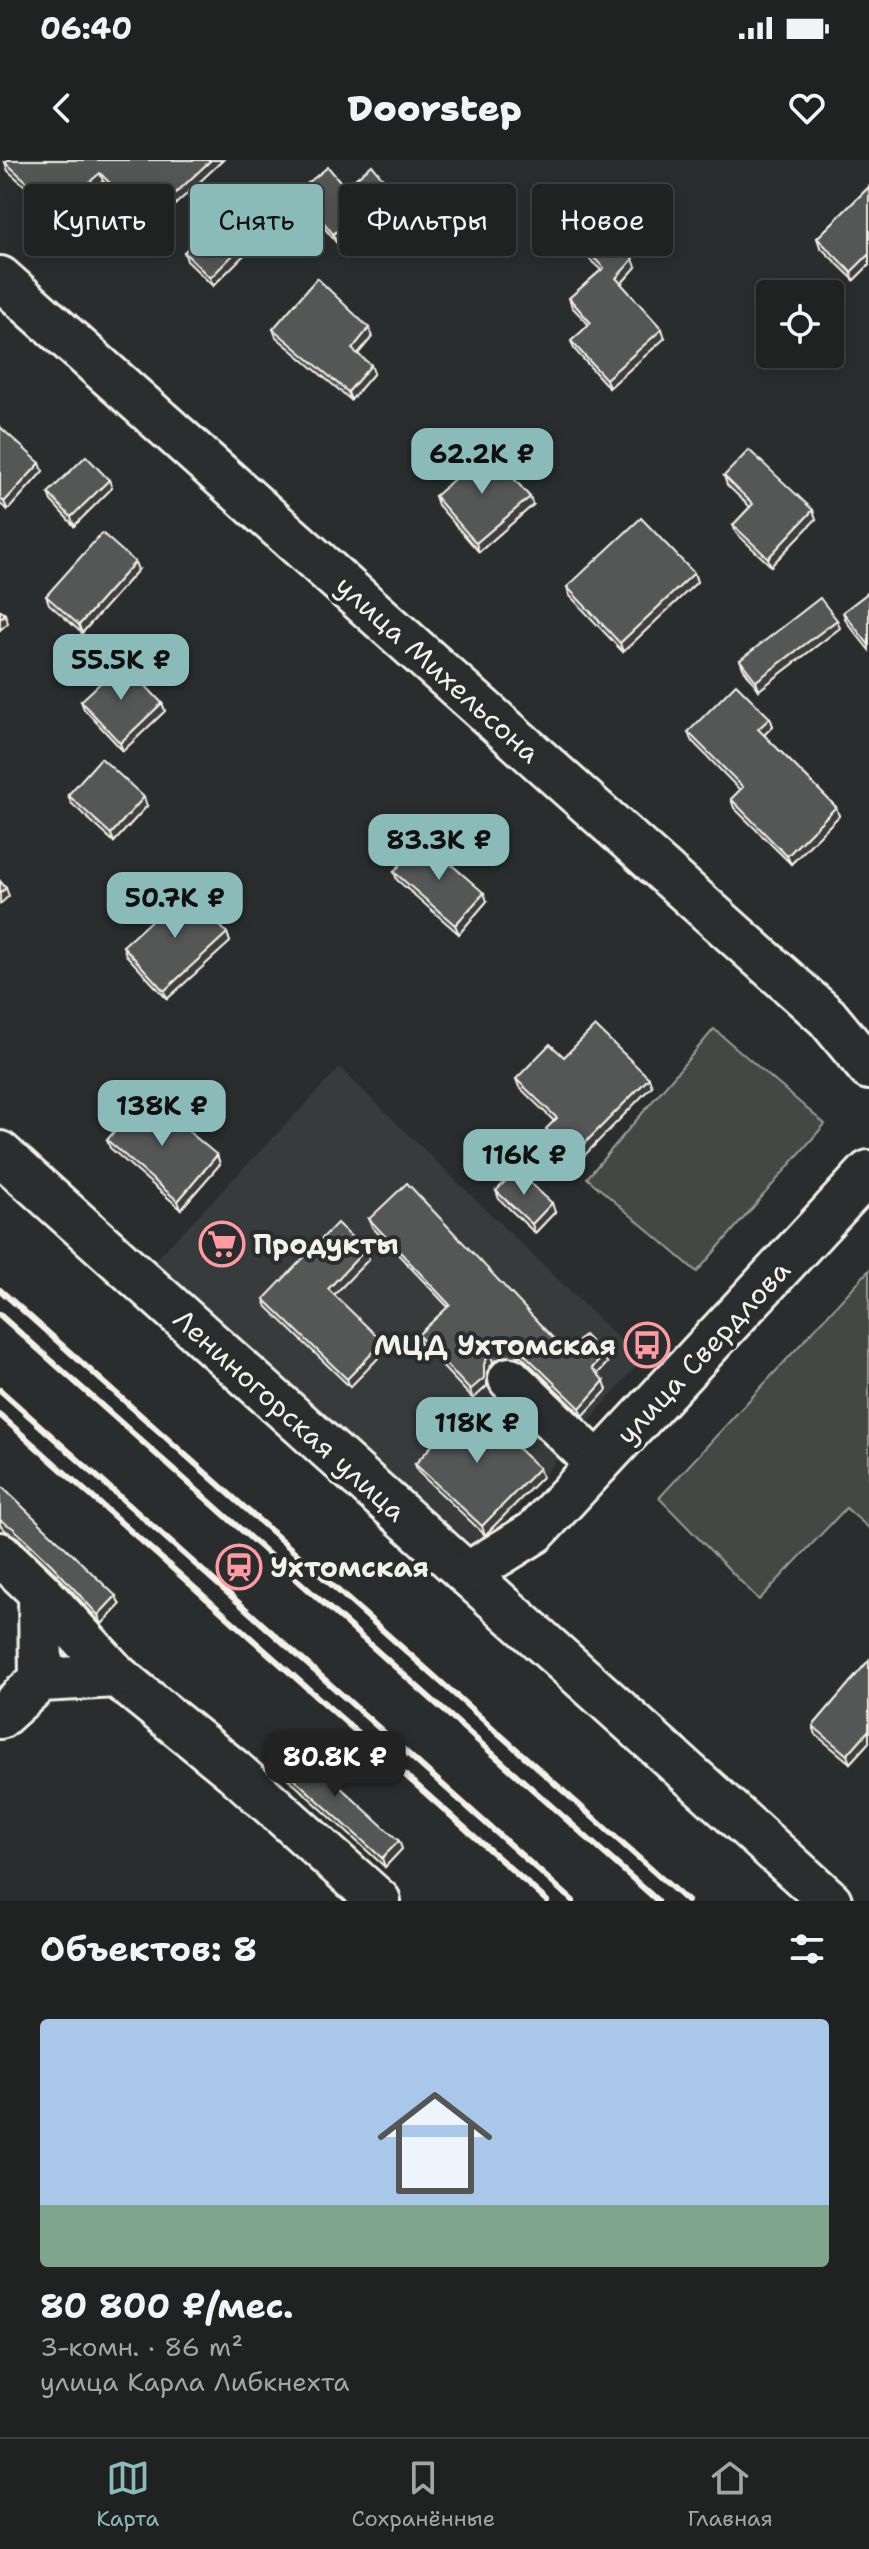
<!DOCTYPE html>
<html lang="ru">
<head>
<meta charset="utf-8">
<style>
  :root { --surface:#202222; --page:#282a2a; --text:#f1f3f6; --muted:#a2a4a5; --line:#3d3f40; --accent:#8bbbb9 }
  body { margin:0; font-family:"Shantell Sans",sans-serif; background:var(--page); color:var(--text); height:100vh; display:flex; flex-direction:column; font-size:30px; white-space:nowrap }
  * { box-sizing:border-box; margin:0 }
  p { font-size:26px; color:var(--muted) }
  .icon { flex:none; width:44px; height:44px; fill:none; stroke:currentColor; stroke-width:2; stroke-linecap:round; stroke-linejoin:round }
  .map { position:relative; height:1741px; overflow:hidden }
  .drawer { display:flex; flex-direction:column; background:var(--surface); flex:1 }
  .drawer>* { flex:none }
  .guide { position:absolute; left:24px; top:24px; width:822px; height:72px; display:flex; gap:16px }
  .fabs { position:absolute; left:756px; top:120px; display:grid; gap:16px }
  .fabs a { display:grid; place-items:center; width:88px; height:88px; border-radius:8px; background:var(--surface); box-shadow:0 4px 20px #0003,0 0 0 2px var(--line); font-size:40px }
  .price { position:absolute; translate:-50% -68px; padding:0 18px; border-radius:16px; background:var(--accent); color:#111; font-size:26px; line-height:52px; filter:drop-shadow(0 2px 4px #0008) }
  .price::after { content:''; position:absolute; left:50%; top:48px; width:24px; height:18px; margin-left:-12px; background:inherit; clip-path:polygon(0 0,100% 0,50% 100%) }
  .price.current { background:#222; color:#fff }
  ul { padding:0; list-style:none }
  li { display:grid; align-content:center; gap:16px; height:424px; padding:0 40px }
  li+li { border-top:2px solid var(--line) }
  li span { display:grid; place-items:center; height:248px; border-radius:8px; color:#555 }
  li>.icon { margin-inline-start:auto }
  span .icon { width:144px; height:144px; fill:#fffc; stroke-width:1 }
  li b { font-size:34px }
  h2 { display:flex; justify-content:space-between; align-items:center; height:96px; padding:0 40px; font-size:34px }
  .chip { padding:0 28px; border-radius:8px; background:var(--surface); box-shadow:0 4px 20px #0003,0 0 0 2px var(--line); font-size:28px; line-height:72px }
  .chip.current { background:var(--accent); color:#111 }
  .status { display:flex; justify-content:space-between; align-items:center; height:56px; padding:0 40px; background:var(--surface); direction:ltr }
  .status svg { height:22px; fill:currentColor }
  header { display:flex; justify-content:space-between; align-items:center; height:104px; padding:0 40px; background:var(--surface); font-size:36px; font-weight:800 }
  .menu { display:flex; justify-content:space-around; align-items:center; height:112px; border-top:2px solid var(--line); background:var(--surface); font-size:22px; color:var(--muted) }
  .menu a { display:grid; justify-items:center; gap:4px }
  .menu .current { color:var(--accent) }
  .map>svg:first-child { display:block }
  .built { fill:#373a3a }
  .green { fill:#444645; stroke:#9c9c96; stroke-width:2 }
  .lines { fill:none; stroke-linecap:round; stroke-linejoin:round }
  .minor-casing { stroke:#f4f1e8; stroke-width:48 }
  .minor { stroke:#2a2d2e; stroke-width:42 }
  .rail { stroke:#f4f1e8; stroke-width:6 }
  .wall { fill:#494b4a; stroke:#f4f1e8; stroke-width:2 }
  .shaded-wall { fill:#3c3d3c; stroke:#f4f1e8; stroke-width:2 }
  .building { fill:#555756; stroke:#f4f1e8; stroke-width:2 }
  .labels { text-anchor:middle; stroke-width:8; stroke-linejoin:round; paint-order:stroke }
  .street-label { font-size:28px; fill:#f4f1e8; stroke:#2a2d2e }
  .poi-label { font-size:28px; font-weight:bold; fill:#f4f1e8; stroke:#2a2d2e; text-anchor:start }
</style>
</head>
<body>
<div class="status"><b>06:40</b><svg viewBox="0 0 49 12"><path d="M0 12V9h3v3zM5 12V6h3v6zM10 12V3h3v9zM15 12V0h3v12zM26 1h20v11H26zM47 4h2v5h-2z"/></svg></div>
<header><svg class="icon" aria-label="back" viewBox="0 0 24 24"><path d="M15 5l-7 7 7 7"/></svg>Doorstep<svg class="icon" aria-label="heart" viewBox="0 0 24 24"><path d="M12 20l-8-8c-3-5 5-10 8-4 3-6 11-1 8 4z"/></svg></header>
<div class="map">
<svg width="869" height="1741" viewBox="0 0 869 1741">
  <rect width="100%" height="100%" fill="#2a2d2e"/>
  <filter id="ink" filterUnits="userSpaceOnUse"><feTurbulence type="fractalNoise" baseFrequency=".0125" numOctaves="2"/><feDisplacementMap in="SourceGraphic" scale="16" xChannelSelector="R" yChannelSelector="G"/><feConvolveMatrix kernelMatrix="1 2 1 2 8 2 1 2 1" color-interpolation-filters="sRGB"/></filter>
  <g filter="url(#ink)">
    <path class="built" d="M340,908L641,1200L520,1344L478,1389L146,1110Z"/>
    <g class="green">
      <path d="M714,869L825,964L697,1112L587,1018Z"/>
      <path d="M869,1110V1368L846,1348L759,1440L659,1338Z"/>
    </g>
    <g class="lines">
      <g class="minor-casing">
        <g id="minor">
          <path d="M0,118L827,857L869,908"/>
          <path d="M0,993L830,1741"/>
          <path d="M510,1219L598,1304"/>
          <path d="M0,1394L40,1432L117,1516L234,1611L379,1741"/>
          <path d="M467,1414L535,1372L869,1012"/>
          <path d="M40,1432L41,1520"/>
          <path d="M0,1557L41,1520L117,1516"/>
        </g>
      </g>
      <use href="#minor" class="minor"/>
      <g class="rail">
        <path d="M0,1130L687,1741"/>
        <path d="M0,1155L658,1741"/>
        <path d="M0,1230L573,1741"/>
        <path d="M0,1255L547,1741"/>
      </g>
    </g>
    <g class="wall">
      <path d="M223,0L150,68L103,21L60,57L8,11L5,2Z"/>
      <path d="M345,27L394,35L336,82L301,40L298,31Z"/>
      <path d="M869,27V105L854,120L820,87L817,78Z"/>
      <path d="M266,73L213,126L187,101L184,92Z"/>
      <path d="M587,91L636,107L621,124L665,178L609,228L574,189L571,181L589,165L572,147L569,138L601,110L590,100Z"/>
      <path d="M273,169L372,177L358,194L374,213L351,240L276,177Z"/>
      <path d="M0,267L43,311L8,350L0,344Z"/>
      <path d="M724,316L816,359L771,406L736,373L733,365L750,347L727,325Z"/>
      <path d="M109,320L112,328L74,366L51,341L48,333Z"/>
      <path d="M435,336L533,345L479,392L438,345Z"/>
      <path d="M138,410L82,473L49,444L46,436Z"/>
      <path d="M694,413L697,422L623,492L570,436L567,427Z"/>
      <path d="M869,432V490L846,461L843,452Z"/>
      <path d="M840,468L759,530L743,508L740,500Z"/>
      <path d="M81,541L162,543L165,551L123,591L84,549Z"/>
      <path d="M770,558L773,566L764,575L836,647L839,656L791,704L734,648L731,639L740,630L691,580L688,572Z"/>
      <path d="M68,635L147,646L114,682L71,643Z"/>
      <path d="M394,712L487,741L459,774L397,720Z"/>
      <path d="M227,773L230,782L167,839L126,795L123,786Z"/>
      <path d="M564,897L652,926L576,1004L549,977L546,969L554,961L519,927L516,919Z"/>
      <path d="M107,980L217,995L220,1004L181,1049L110,988Z"/>
      <path d="M496,1031L555,1052L535,1073L499,1039Z"/>
      <path d="M369,1059L567,1193L607,1203L597,1214L607,1230L583,1256L520,1195L518,1197L504,1196L493,1202L487,1212V1226L473,1239L421,1184L418,1175L448,1147L372,1067Z"/>
      <path d="M365,1090L369,1099L334,1135L386,1190L350,1227L267,1147L264,1139Z"/>
      <path d="M415,1304L542,1317L485,1375L418,1312Z"/>
      <path d="M0,1325L120,1445L102,1464L57,1415L17,1377L6,1371L0,1365Z"/>
      <path d="M869,1500V1582L850,1603L816,1575L813,1566Z"/>
      <path d="M271,1598L399,1681L402,1689L385,1707L274,1606Z"/>
    </g>
    <g class="shaded-wall">
      <path d="M211,0H223L150,68L147,60Z"/>
      <path d="M100,13L103,21L60,57L57,49Z"/>
      <path d="M390,27L394,35L336,82L333,74Z"/>
      <path d="M263,65L266,73L213,126L210,118Z"/>
      <path d="M869,94V105L854,120L851,112Z"/>
      <path d="M633,99L636,107L619,126L616,118Z"/>
      <path d="M369,168L372,177L355,197L352,189Z"/>
      <path d="M662,169L665,178L609,228L606,219Z"/>
      <path d="M371,205L374,213L351,240L348,232Z"/>
      <path d="M40,303L43,311L8,350L4,342Z"/>
      <path d="M109,320L112,328L74,366L71,357Z"/>
      <path d="M530,337L533,345L479,392L476,383Z"/>
      <path d="M813,350L816,359L771,406L768,398Z"/>
      <path d="M135,402L138,410L82,473L79,465Z"/>
      <path d="M694,413L697,422L623,492L620,483Z"/>
      <path d="M5,454L8,463L0,470V459Z"/>
      <path d="M837,460L840,468L759,530L756,521Z"/>
      <path d="M162,543L165,551L123,591L120,583Z"/>
      <path d="M770,558L773,566L761,578L758,569Z"/>
      <path d="M144,637L147,646L114,682L111,674Z"/>
      <path d="M836,647L839,656L791,704L787,696Z"/>
      <path d="M6,728L9,736L0,744V733Z"/>
      <path d="M484,733L487,741L459,774L455,765Z"/>
      <path d="M227,773L230,782L167,839L164,831Z"/>
      <path d="M649,918L652,926L576,1004L573,995Z"/>
      <path d="M217,995L220,1004L181,1049L178,1041Z"/>
      <path d="M552,1043L555,1052L535,1073L532,1064Z"/>
      <path d="M365,1090L369,1099L331,1138L328,1129Z"/>
      <path d="M383,1182L386,1190L350,1227L347,1219Z"/>
      <path d="M517,1187L520,1195L518,1197L515,1189Z"/>
      <path d="M490,1193L493,1202L487,1212V1226L473,1239L470,1230Z"/>
      <path d="M604,1195L607,1203L595,1217L592,1208Z"/>
      <path d="M604,1221L607,1230L583,1256L580,1248Z"/>
      <path d="M539,1308L542,1317L485,1375L482,1366Z"/>
      <path d="M116,1436L120,1445L102,1464L98,1455Z"/>
      <path d="M869,1570V1582L850,1603L847,1595Z"/>
      <path d="M399,1681L402,1689L385,1707L382,1698Z"/>
    </g>
    <g class="building">
      <path d="M7,0H211L147,60L100,13L57,49L5,2Z"/>
      <path d="M372,5L390,27L333,74L298,31L328,7L345,27Z"/>
      <path d="M869,27V94L851,112L817,78Z"/>
      <path d="M237,40L263,65L210,118L184,92Z"/>
      <path d="M606,72L633,99L616,118L662,169L606,219L571,181L591,163L569,138L604,108L587,91Z"/>
      <path d="M317,118L369,168L352,189L371,205L348,232L273,169Z"/>
      <path d="M0,267L40,303L4,342L0,338Z"/>
      <path d="M488,289L530,337L476,383L435,336Z"/>
      <path d="M749,290L813,350L768,398L733,365L753,344L724,316Z"/>
      <path d="M86,296L109,320L71,357L48,333Z"/>
      <path d="M641,358L694,413L620,483L567,427Z"/>
      <path d="M102,373L135,402L79,465L46,436Z"/>
      <path d="M869,432V485L843,452Z"/>
      <path d="M820,438L837,460L756,521L740,500Z"/>
      <path d="M0,450L5,454L0,459Z"/>
      <path d="M123,502L162,543L120,583L81,541Z"/>
      <path d="M736,524L770,558L758,569L836,647L787,696L731,639L743,627L688,572Z"/>
      <path d="M101,598L144,637L111,674L68,635Z"/>
      <path d="M422,679L484,733L455,765L394,712Z"/>
      <path d="M0,721L6,728L0,733Z"/>
      <path d="M186,729L227,773L164,831L123,786Z"/>
      <path d="M595,866L649,918L573,995L546,969L557,958L516,919L550,884L564,897Z"/>
      <path d="M145,935L217,995L178,1041L107,980Z"/>
      <path d="M516,1010L552,1043L532,1064L496,1031Z"/>
      <path d="M407,1023L567,1193L584,1175L604,1195L592,1208L604,1221L580,1248L517,1187L515,1189L501,1187L490,1193L484,1204V1218L470,1230L418,1175L450,1145L369,1059Z"/>
      <path d="M337,1063L365,1090L328,1129L383,1182L347,1219L264,1139Z"/>
      <path d="M470,1244L539,1308L482,1366L415,1304Z"/>
      <path d="M0,1325L116,1436L98,1455L53,1406L13,1368L0,1360Z"/>
      <path d="M869,1500V1570L847,1595L813,1566Z"/>
      <path d="M290,1581L399,1681L382,1698L271,1598Z"/>
    </g>
  </g>
  <defs>
    <g id="supermarket-ring" transform="scale(2.3)"><circle r="9.5" fill="#2a2d2e" stroke="#ff9aa2" stroke-width="1.5"/><path d="M-6-5.5h2.5l.6 2H6L4.5 2H-2.5L-4.4-4H-6ZM-1.5 3.2a1.3 1.3 0 1 0 .1 0ZM3 3.2a1.3 1.3 0 1 0 .1 0Z" fill="#ff9aa2"/></g>
    <g id="bus-ring" transform="scale(2.3)"><circle r="9.5" fill="#2a2d2e" stroke="#ff9aa2" stroke-width="1.5"/><path d="M-5-6H5V4H4V6H2V4H-2V6H-4V4H-5ZM-3.5-4V0h7V-4ZM-3.5 1.2v1.5H-2V1.2ZM2 1.2v1.5H3.5V1.2Z" fill="#ff9aa2"/></g>
    <g id="station-ring" transform="scale(2.3)"><circle r="9.5" fill="#2a2d2e" stroke="#ff9aa2" stroke-width="1.5"/><path d="M-3-6H3Q5-6 5-4V2Q5 4 3 4L4.5 6H3L1.5 4h-3L-3 6H-4.5L-3 4Q-5 4-5 2V-4Q-5-6-3-6ZM-3.5-4v3h7v-3ZM-3.5 1v1.5H-2V1ZM2 1v1.5H3.5V1Z" fill="#ff9aa2"/></g>
  </defs>
  <g fill-rule="evenodd">
    <use href="#supermarket-ring" x="222" y="1084"/>
    <use href="#bus-ring" x="647" y="1185"/>
    <use href="#station-ring" x="239" y="1407"/>
  </g>
  <g class="labels">
    <g class="street-label">
      <text transform="translate(438 509) rotate(42)" y="10">улица Михельсона</text>
      <text transform="translate(703 1192) rotate(-47)" y="10">улица Свердлова</text>
      <text transform="translate(290 1255) rotate(42)" y="10">Лениногорская улица</text>
    </g>
    <g class="poi-label">
      <text x="253" y="1094">Продукты</text>
      <text x="616" y="1195" text-anchor="end">МЦД Ухтомская</text>
      <text x="270" y="1417">Ухтомская</text>
    </g>
  </g>
</svg>
<div class="fabs">
<a><svg class="icon" aria-label="locate" viewBox="0 0 24 24"><circle cx="12" cy="12" r="6"/><path d="M12 2v4M12 18v4M2 12h4M18 12h4"/></svg></a>
</div>
<b class="price" style="left:482px;top:336px">62.2K ₽</b>
<b class="price" style="left:121px;top:542px">55.5K ₽</b>
<b class="price" style="left:439px;top:722px">83.3K ₽</b>
<b class="price" style="left:175px;top:780px">50.7K ₽</b>
<b class="price" style="left:162px;top:988px">138K ₽</b>
<b class="price" style="left:524px;top:1037px">116K ₽</b>
<b class="price" style="left:477px;top:1305px">118K ₽</b>
<b class="price current" style="left:335px;top:1639px">80.8K ₽</b>
<div class="guide">
<a class="chip">Купить</a>
<a class="chip current">Снять</a>
<a class="chip">Фильтры</a>
<a class="chip">Новое</a>
</div>
</div>
<section class="drawer">
<h2>Объектов: 8<svg class="icon" aria-label="filters" viewBox="0 0 24 24"><path d="M4 7h16M4 17h16"/><circle cx="9" cy="7" r="2"/><circle cx="15" cy="17" r="2"/></svg></h2>
<ul>
<li><span style="background:linear-gradient(#a9c7e8 75%,#7fa58c 0)"><svg class="icon" aria-label="home" viewBox="0 0 24 24"><path d="M3 11l9-7 9 7M6 9v11h12V9"/></svg></span><div><b>80 800 ₽/мес.</b><p>3-комн. · 86 m²</p><p>улица Карла Либкнехта</p></div></li>
</ul>
</section>
<nav class="menu">
<a class="current"><svg class="icon" aria-label="map" viewBox="0 0 24 24"><path d="M3 6l6-2 6 2 6-2v14l-6 2-6-2-6 2zM9 4v14M15 6v14"/></svg>Карта</a>
<a><svg class="icon" aria-label="saved" viewBox="0 0 24 24"><path d="M7 4h10v16l-5-4-5 4z"/></svg>Сохранённые</a>
<a><svg class="icon" aria-label="home" viewBox="0 0 24 24"><path d="M3 11l9-7 9 7M6 9v11h12V9"/></svg>Главная</a>
</nav>
</body>
</html>
